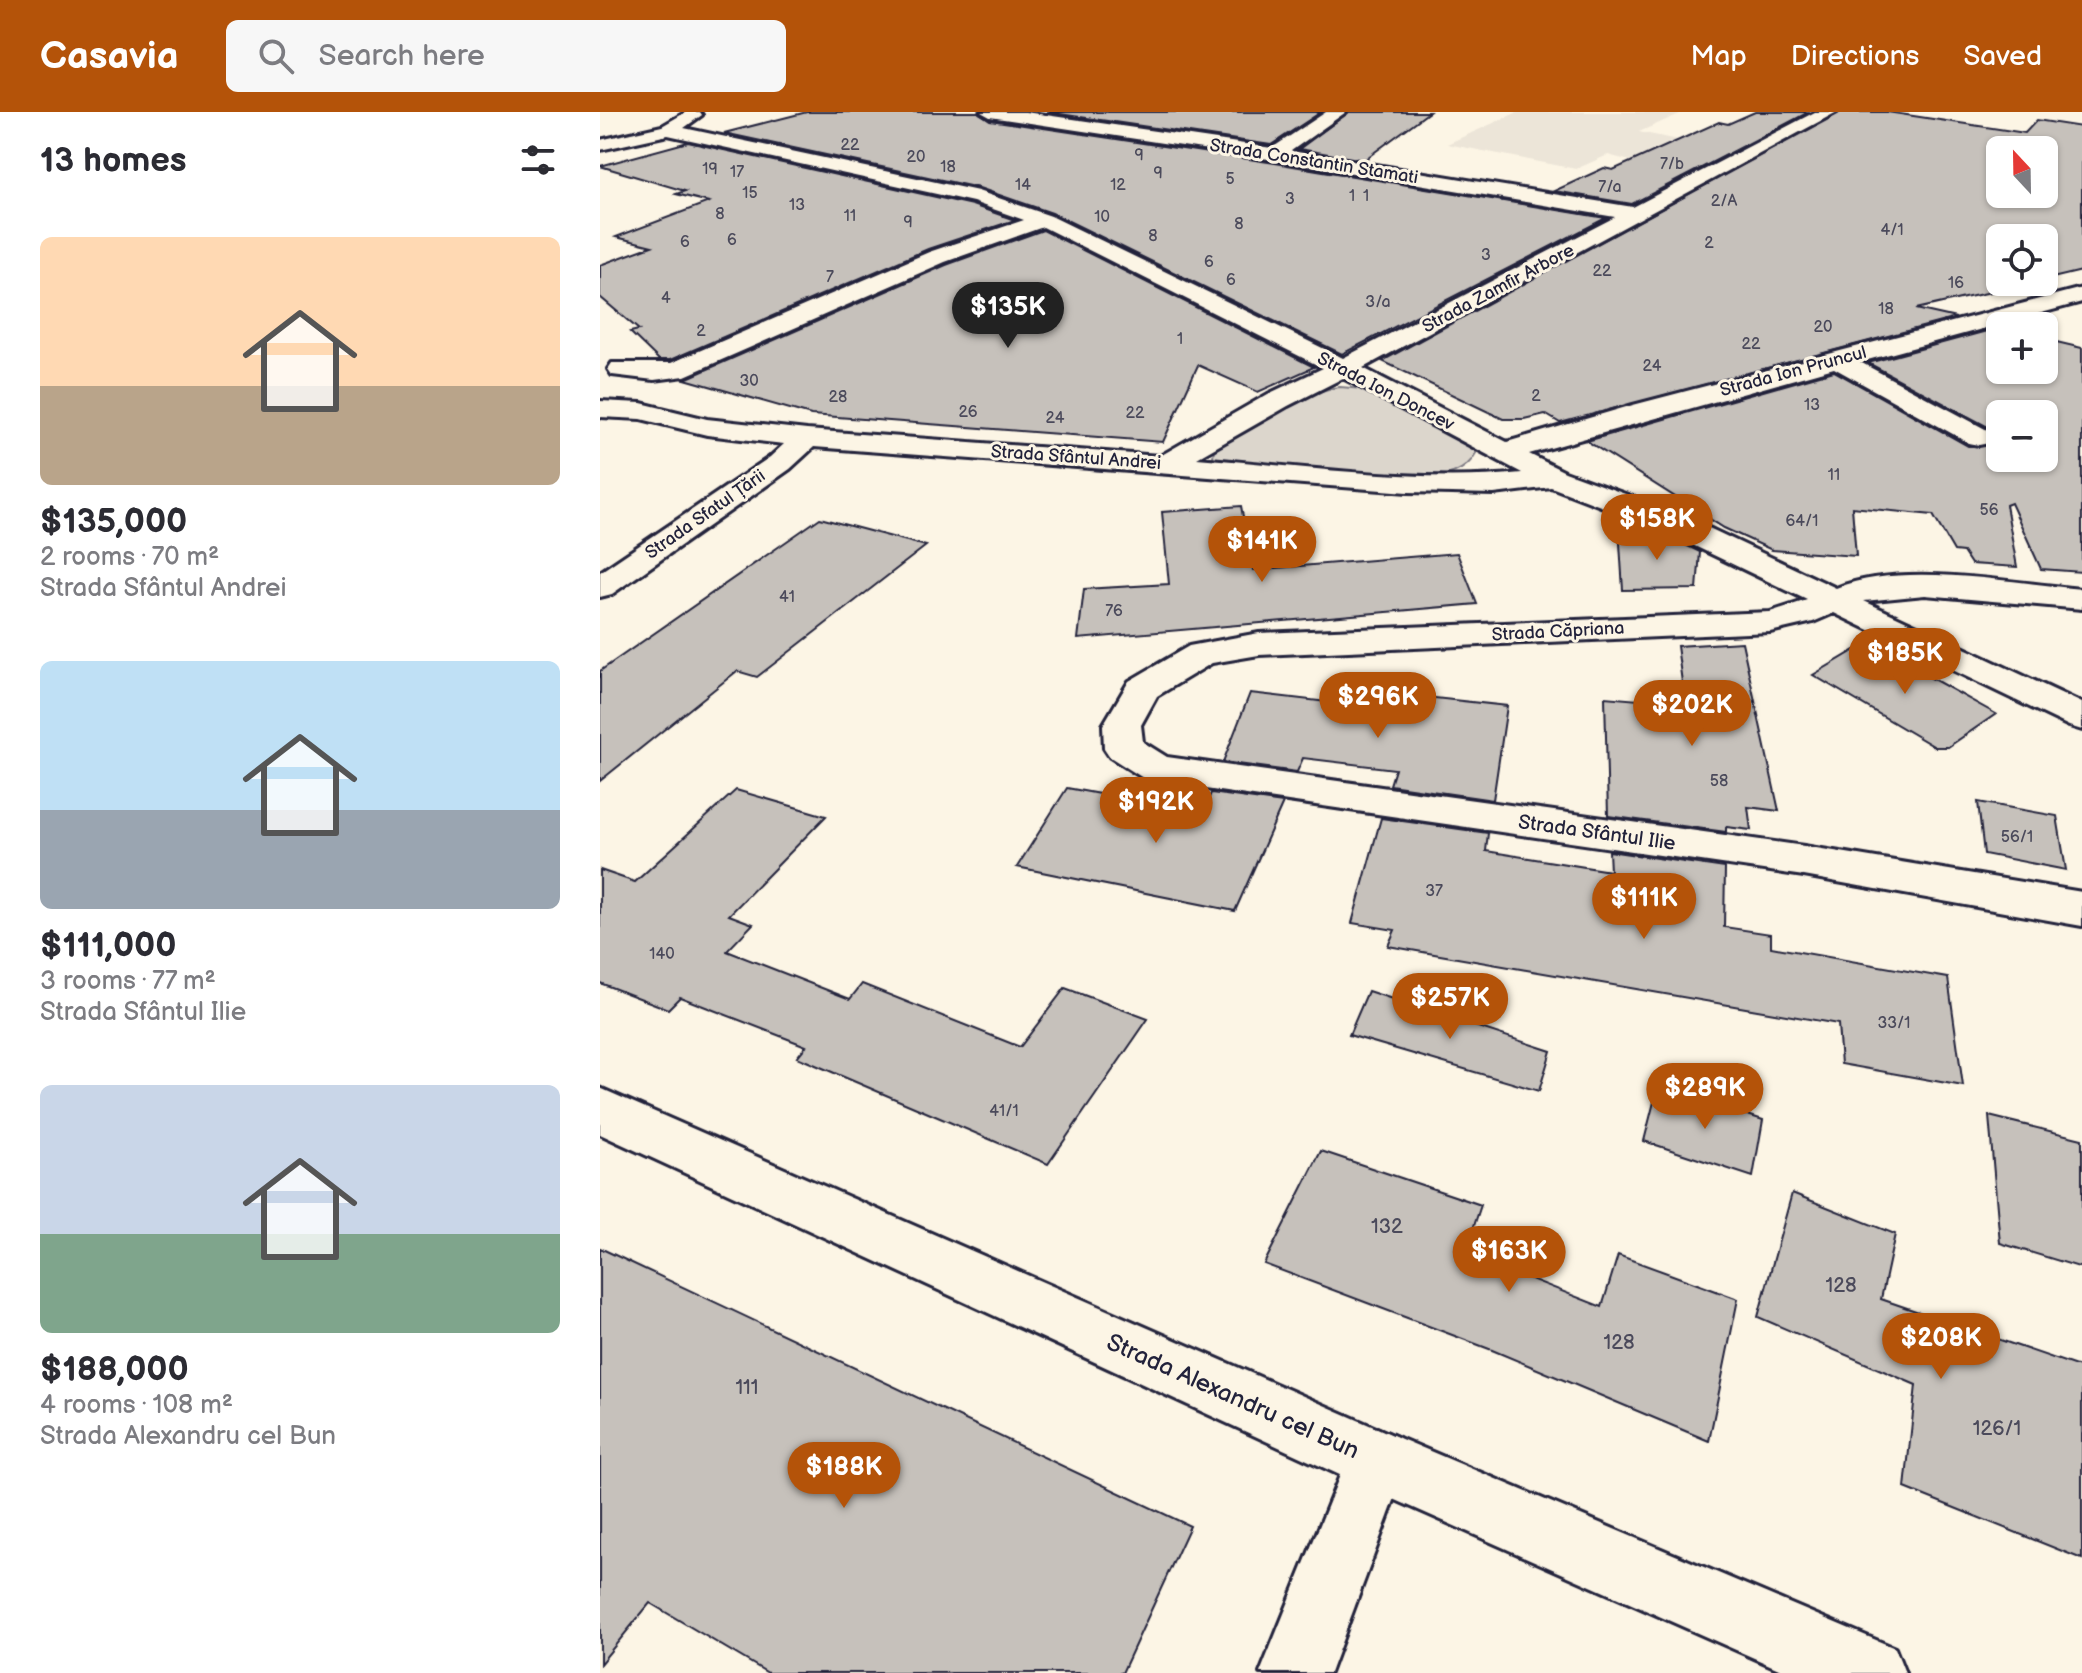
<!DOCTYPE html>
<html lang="en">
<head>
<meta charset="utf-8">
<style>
  :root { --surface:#fff; --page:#f7f7f7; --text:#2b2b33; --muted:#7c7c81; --accent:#b45309 }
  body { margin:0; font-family:"Balsamiq Sans",sans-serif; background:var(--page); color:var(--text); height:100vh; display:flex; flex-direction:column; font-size:30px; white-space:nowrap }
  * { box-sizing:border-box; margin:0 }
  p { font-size:26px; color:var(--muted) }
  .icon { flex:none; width:44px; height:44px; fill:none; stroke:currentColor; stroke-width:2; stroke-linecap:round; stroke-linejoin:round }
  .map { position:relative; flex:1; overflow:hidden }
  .side { display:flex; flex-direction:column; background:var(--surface); width:600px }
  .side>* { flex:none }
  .needle { width:52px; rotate:338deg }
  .tools { position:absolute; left:1386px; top:24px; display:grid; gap:16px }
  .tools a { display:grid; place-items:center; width:72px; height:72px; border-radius:12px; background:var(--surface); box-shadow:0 2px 6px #0004; font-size:40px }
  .price { position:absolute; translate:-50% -68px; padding:0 18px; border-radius:28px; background:var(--accent); color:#fff; font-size:26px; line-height:52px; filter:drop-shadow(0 2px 4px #0008) }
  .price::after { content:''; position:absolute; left:50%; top:48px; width:24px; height:18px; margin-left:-12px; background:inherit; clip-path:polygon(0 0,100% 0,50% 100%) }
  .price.current { background:#222; color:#fff }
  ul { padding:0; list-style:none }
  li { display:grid; align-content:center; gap:16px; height:424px; padding:0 40px }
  li span { display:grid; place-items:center; height:248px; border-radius:12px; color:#555 }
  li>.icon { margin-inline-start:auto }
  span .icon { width:144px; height:144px; fill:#fffc; stroke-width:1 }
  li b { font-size:34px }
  h2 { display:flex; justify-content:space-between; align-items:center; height:96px; padding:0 40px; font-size:34px }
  header { display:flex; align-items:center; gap:48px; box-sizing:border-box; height:112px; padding:0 40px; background:var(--accent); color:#fff }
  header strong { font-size:38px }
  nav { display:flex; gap:44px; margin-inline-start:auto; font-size:28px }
  .search { width:560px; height:72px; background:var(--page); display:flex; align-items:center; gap:20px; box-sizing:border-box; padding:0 28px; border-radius:12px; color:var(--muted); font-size:30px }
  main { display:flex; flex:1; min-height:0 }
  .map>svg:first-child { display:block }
  .built { fill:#ece5d8 }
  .green { fill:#dcd6cc; stroke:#7f7c84; stroke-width:2 }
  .building { fill:#c6c1bb; stroke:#22223b; stroke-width:2; fill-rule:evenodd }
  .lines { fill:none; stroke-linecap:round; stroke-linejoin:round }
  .street-casing { stroke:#22223b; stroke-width:6 }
  .secondary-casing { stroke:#22223b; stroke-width:6 }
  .street { fill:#fcf5e5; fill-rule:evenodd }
  .secondary { fill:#fcf5e5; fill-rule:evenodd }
  .labels { text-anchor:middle; stroke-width:6; stroke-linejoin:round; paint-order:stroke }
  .number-label { font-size:16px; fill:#4b4a5b }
  .far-street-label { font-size:18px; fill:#22223b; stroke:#fcf5e5 }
  .street-label { font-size:20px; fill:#22223b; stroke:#fcf5e5 }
  .near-number-label { font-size:20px; fill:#4b4a5b }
  .near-street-label { font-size:24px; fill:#22223b; stroke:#fcf5e5 }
</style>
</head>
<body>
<header>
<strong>Casavia</strong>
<div class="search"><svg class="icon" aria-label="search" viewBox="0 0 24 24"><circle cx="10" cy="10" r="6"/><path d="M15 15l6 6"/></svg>Search here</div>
<nav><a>Map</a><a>Directions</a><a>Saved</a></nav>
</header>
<main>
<section class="side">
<h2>13 homes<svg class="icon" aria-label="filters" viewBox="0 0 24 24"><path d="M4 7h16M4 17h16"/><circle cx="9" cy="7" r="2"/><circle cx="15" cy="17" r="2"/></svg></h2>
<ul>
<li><span style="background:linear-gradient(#ffd9b3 60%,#b9a48a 0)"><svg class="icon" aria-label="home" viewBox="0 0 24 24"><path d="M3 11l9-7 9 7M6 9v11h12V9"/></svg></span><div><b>$135,000</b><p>2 rooms · 70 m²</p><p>Strada Sfântul Andrei</p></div></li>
<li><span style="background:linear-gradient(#bfe0f5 60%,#9aa5b1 0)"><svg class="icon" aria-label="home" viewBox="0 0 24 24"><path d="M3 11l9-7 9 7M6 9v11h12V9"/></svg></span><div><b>$111,000</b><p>3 rooms · 77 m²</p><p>Strada Sfântul Ilie</p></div></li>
<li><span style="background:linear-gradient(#c9d6e8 60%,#7fa58c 0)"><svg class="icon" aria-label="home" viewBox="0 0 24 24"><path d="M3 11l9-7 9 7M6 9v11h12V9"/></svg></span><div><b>$188,000</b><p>4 rooms · 108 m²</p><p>Strada Alexandru cel Bun</p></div></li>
</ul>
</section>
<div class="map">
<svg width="1482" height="1561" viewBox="0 0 1482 1561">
  <rect width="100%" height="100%" fill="#fcf5e5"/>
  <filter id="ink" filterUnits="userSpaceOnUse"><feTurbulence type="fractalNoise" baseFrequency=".0125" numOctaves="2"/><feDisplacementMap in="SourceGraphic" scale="16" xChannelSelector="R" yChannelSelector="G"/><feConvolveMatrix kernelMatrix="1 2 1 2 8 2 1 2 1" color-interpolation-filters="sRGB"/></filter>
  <g filter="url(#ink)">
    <path class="built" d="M918,0H1084L1039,20L1133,39L1087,64L1008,43L976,57L847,32Z"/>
    <path class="green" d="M740,275L763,277L872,334L876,341C866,361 845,364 824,367L617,348L613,345L614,337C644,317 706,278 740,275Z"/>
    <g class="building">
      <path d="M207,0H378L390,8L675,51L1006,106L742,242L452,101L379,76L124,21Z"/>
      <path d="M446,0H721L671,33Z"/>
      <path d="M749,0H829L764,48L699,37Z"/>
      <path d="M1155,0H1209L1032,92L954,79L1004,56L1013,58L1119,10L1128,12Z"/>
      <path d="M1240,0H1287L1425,21L1437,8L1482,15V159L1444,168V126H1400V170H1435L1316,197L1356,206L960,311L945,302L924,307H903L782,249ZM1400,38H1444V82H1400Z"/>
      <path d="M88,30L372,93L415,108L328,137L70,248H59L30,220L39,218L0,185V153L52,134L16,125L109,90L76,82L85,79L0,54Z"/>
      <path d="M443,118L714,255L658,280L598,253L563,330L211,303L85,267L346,153Z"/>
      <path d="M1398,216L1400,258H1444V227L1482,236V460L1441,457L1411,391L1406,393L1417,455L1371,452L1363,440L1354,439L1333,403L1252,395L1256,444L1172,438L1124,416L987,329L1234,259L1368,334H1390L1396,327L1390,316L1268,251ZM1400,302H1444V346H1400Z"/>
      <path d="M641,394L653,458L857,441L877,492L478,527L484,477L569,472L562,400Z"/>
      <path d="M220,406L326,434L157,565L137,559L0,669V559Z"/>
      <path d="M1019,416L1056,419L1100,440L1097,477L1023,478Z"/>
      <path d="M1142,530L1179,699L1148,695L1151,718L1126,715V720L1008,704L1005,585L1085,592L1077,534Z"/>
      <path d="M1267,531L1324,562L1396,602L1348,635H1335L1213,563Z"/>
      <path d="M650,581L813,600L817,584L907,594L893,688L790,673L795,657L703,646L697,660L623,650Z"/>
      <path d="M467,676L603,701L611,681L683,691L635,799L417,755Z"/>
      <path d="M136,678L226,704L129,803L153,812L127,839L250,887L262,872L420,935L465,876L548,907L448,1052L197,945L206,934L80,885L68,897L0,871V758L35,770Z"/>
      <path d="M1378,690L1457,704L1466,758L1384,742Z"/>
      <path d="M781,706L888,721L886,739L1010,759L1009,739L1125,756L1124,815L1171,822V835L1348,866L1363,974L1241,952L1238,912L788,834L795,818L752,811Z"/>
      <path d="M768,879L951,939L939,979L749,923Z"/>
      <path d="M1058,974L1163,1008L1153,1065L1044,1029Z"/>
      <path d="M1389,1004L1482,1027V1156L1400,1131Z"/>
      <path d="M721,1039L881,1093L865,1141L1002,1195L1018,1143L1138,1187L1109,1329L892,1238L664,1152Z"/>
      <path d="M1192,1081L1295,1122L1281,1187L1482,1256V1447L1305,1376L1316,1273L1158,1205Z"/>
      <path d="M0,1136L590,1414L522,1561H168L50,1491L0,1552Z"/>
    </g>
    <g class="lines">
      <g class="street-casing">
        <g id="street">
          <path d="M86,0H100L102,3L84,16L378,79L451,104L743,246L1015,105L675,48L390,5L381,0H425L672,36L726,0H746L691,39L1033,95L1215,0H1237L763,256L907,330L1033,293L1482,176V190L1260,250L1389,319L1393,325L1389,331L1379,333L1369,331L1234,256L929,342L965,360L1077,401L1236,476C1303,449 1411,471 1482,477V497L1325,483L1264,489L1482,591V618L1469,614L1234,501L1213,510L1170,520L659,543L612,551L557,584L541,613L543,630L567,645L1204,734L1482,780V814L1204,764L557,670L543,666L510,645L504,636L503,613L529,569L589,534L659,521L1170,500L1207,488L1055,415L951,375L894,382L808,380L214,335L190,357L12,482L0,485V460L170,345L184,332L107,323L41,307L0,305V289L41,291L107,307L207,318L560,344L668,282L723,256L443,115L345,150L85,264L54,268L12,263L8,257L12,251H71L329,140L424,108L373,90L68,23L0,38V28L62,14ZM743,266L922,361C821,372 699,354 597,346L688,294Z"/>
          <path d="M777,1316L799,1326L809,1348L730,1561H660L755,1326Z"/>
        </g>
      </g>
      <g class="secondary-casing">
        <path id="secondary" d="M0,976L799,1326L1295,1536L1305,1561H1188L755,1370L0,1022Z"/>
      </g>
      <use href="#street" class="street"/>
      <use href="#secondary" class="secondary"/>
    </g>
  </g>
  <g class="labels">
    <g class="number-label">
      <text x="250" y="38">22</text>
      <text x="539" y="48">9</text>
      <text x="316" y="50">20</text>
      <text x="1072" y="57">7/b</text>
      <text x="348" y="60">18</text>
      <text x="110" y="62">19</text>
      <text x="137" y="65">17</text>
      <text x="558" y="66">9</text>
      <text x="630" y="72">5</text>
      <text x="423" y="78">14</text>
      <text x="518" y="78">12</text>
      <text x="1010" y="80">7/a</text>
      <text x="150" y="86">15</text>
      <text x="752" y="89">1</text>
      <text x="766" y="89">1</text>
      <text x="690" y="92">3</text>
      <text x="1124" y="94">2/A</text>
      <text x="197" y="98">13</text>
      <text x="120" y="107">8</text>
      <text x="250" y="109">11</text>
      <text x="502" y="110">10</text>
      <text x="308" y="115">9</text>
      <text x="639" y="117">8</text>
      <text x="1292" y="123">4/1</text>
      <text x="553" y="129">8</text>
      <text x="132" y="133">6</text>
      <text x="85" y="135">6</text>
      <text x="1109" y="136">2</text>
      <text x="886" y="148">3</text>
      <text x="609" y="155">6</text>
      <text x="1002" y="164">22</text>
      <text x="230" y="170">7</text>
      <text x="631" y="173">6</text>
      <text x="1356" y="176">16</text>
      <text x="66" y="191">4</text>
      <text x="778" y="195">3/a</text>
      <text x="1286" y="202">18</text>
      <text x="1223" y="220">20</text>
      <text x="101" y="224">2</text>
      <text x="580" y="232">1</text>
      <text x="1151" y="237">22</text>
      <text x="1052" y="259">24</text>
      <text x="149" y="274">30</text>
      <text x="936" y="289">2</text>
      <text x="238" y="290">28</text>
      <text x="1212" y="298">13</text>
      <text x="368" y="305">26</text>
      <text x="535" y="306">22</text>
      <text x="455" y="311">24</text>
      <text x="1234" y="368">11</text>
      <text x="1389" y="403">56</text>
      <text x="1202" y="414">64/1</text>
      <text x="187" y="490">41</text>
      <text x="514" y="504">76</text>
      <text x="1119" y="674">58</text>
      <text x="1417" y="730">56/1</text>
      <text x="834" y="784">37</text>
      <text x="62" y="847">140</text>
      <text x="1294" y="916">33/1</text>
      <text x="404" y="1004">41/1</text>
    </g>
    <g class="far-street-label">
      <text transform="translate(714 49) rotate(9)" y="6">Strada Constantin Stamati</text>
      <text transform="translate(898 176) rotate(-28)" y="6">Strada Zamfir Arbore</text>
      <text transform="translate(1193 259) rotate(-15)" y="6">Strada Ion Pruncul</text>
      <text transform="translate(786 279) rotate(27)" y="6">Strada Ion Doncev</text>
      <text transform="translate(476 345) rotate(4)" y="6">Strada Sfântul Andrei</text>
      <text transform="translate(105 402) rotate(-35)" y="6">Strada Sfatul Țării</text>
      <text transform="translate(958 519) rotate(-3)" y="6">Strada Căpriana</text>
    </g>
    <g class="street-label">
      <text transform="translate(997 720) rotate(8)" y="7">Strada Sfântul Ilie</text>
    </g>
    <g class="near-number-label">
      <text x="787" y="1121">132</text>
      <text x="1241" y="1180">128</text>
      <text x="1019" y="1237">128</text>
      <text x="147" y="1282">111</text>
      <text x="1397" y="1323">126/1</text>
    </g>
    <g class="near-street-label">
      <text transform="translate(633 1284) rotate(24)" y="8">Strada Alexandru cel Bun</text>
    </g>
  </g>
</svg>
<div class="tools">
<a><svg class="needle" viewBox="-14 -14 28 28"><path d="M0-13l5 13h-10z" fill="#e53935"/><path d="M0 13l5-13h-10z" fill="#7c7c81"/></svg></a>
<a><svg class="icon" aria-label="locate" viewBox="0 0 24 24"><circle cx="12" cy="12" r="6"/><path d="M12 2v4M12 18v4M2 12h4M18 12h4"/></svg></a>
<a>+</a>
<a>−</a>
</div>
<b class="price current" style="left:408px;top:238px">$135K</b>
<b class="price" style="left:1057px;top:450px">$158K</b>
<b class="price" style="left:662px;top:472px">$141K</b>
<b class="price" style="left:1305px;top:584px">$185K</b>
<b class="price" style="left:778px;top:628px">$296K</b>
<b class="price" style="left:1092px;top:636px">$202K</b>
<b class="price" style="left:556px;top:733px">$192K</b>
<b class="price" style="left:1044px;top:829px">$111K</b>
<b class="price" style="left:850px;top:929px">$257K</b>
<b class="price" style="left:1105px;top:1019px">$289K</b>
<b class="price" style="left:909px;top:1182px">$163K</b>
<b class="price" style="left:1341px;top:1269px">$208K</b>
<b class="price" style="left:244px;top:1398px">$188K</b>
</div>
</main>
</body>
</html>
